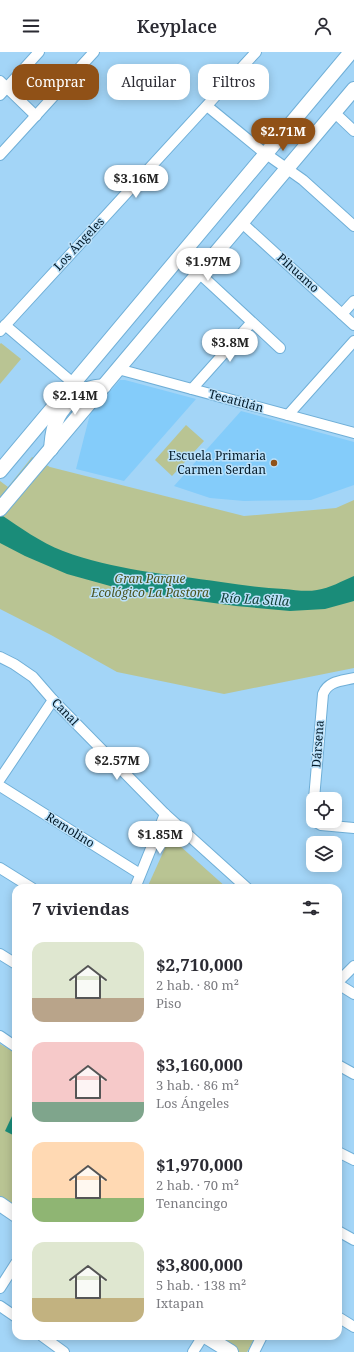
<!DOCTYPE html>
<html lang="es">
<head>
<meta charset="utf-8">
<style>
  :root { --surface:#fff; --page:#f7f7f7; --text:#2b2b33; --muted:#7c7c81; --accent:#905117 }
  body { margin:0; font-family:"Noto Serif",serif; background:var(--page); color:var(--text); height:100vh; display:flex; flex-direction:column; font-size:15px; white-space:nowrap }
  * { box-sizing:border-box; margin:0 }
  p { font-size:13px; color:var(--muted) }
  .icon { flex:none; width:22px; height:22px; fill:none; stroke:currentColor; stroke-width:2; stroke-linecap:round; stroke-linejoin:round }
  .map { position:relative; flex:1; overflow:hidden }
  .panel { position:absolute; left:12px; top:832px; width:330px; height:456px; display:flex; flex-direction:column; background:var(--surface); border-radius:12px; box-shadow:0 2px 10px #0003 }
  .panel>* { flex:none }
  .banner { position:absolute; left:12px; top:12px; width:330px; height:36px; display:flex; gap:8px }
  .fabs { position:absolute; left:306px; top:740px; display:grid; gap:8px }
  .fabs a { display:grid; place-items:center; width:36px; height:36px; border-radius:8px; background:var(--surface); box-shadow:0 2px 10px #0003; font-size:20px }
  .price { position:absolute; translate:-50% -34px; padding:0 9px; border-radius:14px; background:#fff; color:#222; font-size:13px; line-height:26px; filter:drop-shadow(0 1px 2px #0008) }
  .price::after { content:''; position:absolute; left:50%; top:24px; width:12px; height:9px; margin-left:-6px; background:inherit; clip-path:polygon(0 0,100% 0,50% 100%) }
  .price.on { background:var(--accent); color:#fff }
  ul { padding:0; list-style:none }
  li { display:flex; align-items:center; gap:12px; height:100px; padding:0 20px }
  li span { display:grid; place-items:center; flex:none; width:112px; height:80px; border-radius:12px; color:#555 }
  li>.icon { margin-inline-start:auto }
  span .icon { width:48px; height:48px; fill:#fffc; stroke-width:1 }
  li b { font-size:17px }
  h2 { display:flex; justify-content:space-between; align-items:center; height:48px; padding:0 20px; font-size:17px }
  .pill { padding:0 14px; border-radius:12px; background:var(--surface); box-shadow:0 2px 10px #0003; font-size:14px; line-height:36px }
  .pill.on { background:var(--accent); color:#fff }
  header { display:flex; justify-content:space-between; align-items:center; height:52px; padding:0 20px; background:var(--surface); font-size:18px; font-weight:600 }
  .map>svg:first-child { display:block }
  .built { fill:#84ccfa }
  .green { fill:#b9c493 }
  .water { fill:#1a8c79 }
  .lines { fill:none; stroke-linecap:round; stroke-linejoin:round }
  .street-casing { stroke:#70afd7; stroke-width:12 }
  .secondary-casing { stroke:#70afd7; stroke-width:16 }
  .street { stroke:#fff; stroke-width:10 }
  .secondary { stroke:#fff; stroke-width:14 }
  .poi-dot { fill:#905117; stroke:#bbe1fa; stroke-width:1.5 }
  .labels { text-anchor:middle; stroke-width:3; stroke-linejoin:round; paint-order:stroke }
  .street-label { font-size:12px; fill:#001827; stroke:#bbe1fa }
  .poi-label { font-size:12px; fill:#001827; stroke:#bbe1fa; text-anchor:end }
  .park-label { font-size:12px; font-style:italic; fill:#4a531d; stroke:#bbe1fa }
  .water-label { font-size:13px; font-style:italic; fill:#134138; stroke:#bbe1fa }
</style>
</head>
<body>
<header><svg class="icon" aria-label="menu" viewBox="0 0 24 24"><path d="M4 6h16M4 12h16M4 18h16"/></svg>Keyplace<svg class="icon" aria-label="person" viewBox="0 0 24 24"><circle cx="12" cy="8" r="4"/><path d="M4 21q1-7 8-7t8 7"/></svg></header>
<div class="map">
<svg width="354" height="1300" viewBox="0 0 354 1300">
  <rect width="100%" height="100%" fill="#a3d5f7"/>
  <g class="built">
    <path d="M120,328H125L196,347L124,429L76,417L90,362Z"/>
    <path d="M241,359L354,390V433L311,448L244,449L210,446L174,434Z"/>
  </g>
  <g class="green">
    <path d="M1,291L21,307L0,332V292Z"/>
    <path d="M186,373L204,389L172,424L155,408Z"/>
    <path d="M32,405L50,415L244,464L336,456L354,448V616L224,642L117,620L51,583L0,557V429L8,435Z"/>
    <path d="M170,785L227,836H147Z"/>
    <path d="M0,992L16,1001V1156L0,1145Z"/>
    <path d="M213,1284H256L247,1300H237Z"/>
  </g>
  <g class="water">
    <path d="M0,462C21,476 40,490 63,499C114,518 167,522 221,530C242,533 262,536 284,537C295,538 306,540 317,538C330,536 342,529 354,524V549L325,557L290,559L236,554L162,544L142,539L121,537L67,522L25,504L0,491Z"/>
    <path d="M13,1062L16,1064V1077L13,1083L5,1079Z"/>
  </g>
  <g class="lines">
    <g class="street-casing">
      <g id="street">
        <path d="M0,29L36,64"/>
        <path d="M0,43L39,0"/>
        <path d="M207,54L262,99L303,128L354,174"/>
        <path d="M334,60L354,79"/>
        <path d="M0,103L94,0"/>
        <path d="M241,170L354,273"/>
        <path d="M199,221L280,296"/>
        <path d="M342,262L354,249"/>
        <path d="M5,273L73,331"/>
        <path d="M0,279L256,0"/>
        <path d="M118,317L354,381"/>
        <path d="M192,337L251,271"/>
        <path d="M288,363L354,289"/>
        <path d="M0,605L14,612L33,625L53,648L165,762L247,836"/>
        <path d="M0,727L53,648"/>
        <path d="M0,734L140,822"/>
        <path d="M314,747L323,642C328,629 341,629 354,626"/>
        <path d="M314,769L321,773L354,776"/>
        <path d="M0,816L32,836"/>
        <path d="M135,836L165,762"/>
        <path d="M0,902L16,912"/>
        <path d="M338,930L354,914"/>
        <path d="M338,932L354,942"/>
        <path d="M0,984L16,995"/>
        <path d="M338,1013L354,1022"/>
        <path d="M338,1100L354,1108"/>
        <path d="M338,1179L354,1188"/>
        <path d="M0,1236L16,1211"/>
        <path d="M0,1254L16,1265"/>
        <path d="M338,1265L354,1275"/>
        <path d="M42,1284L64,1300"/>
        <path d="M193,1300L203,1284"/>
        <path d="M254,1300L262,1284"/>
      </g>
    </g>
    <g class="secondary-casing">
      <g id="secondary">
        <path d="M51,397C52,388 52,379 56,370C60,357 76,342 88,337C93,335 99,335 104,334"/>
        <path d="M0,419L351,0"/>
        <path d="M0,457L354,37"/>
        <path d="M0,1152L16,1163"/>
        <path d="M205,1284L231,1300"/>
      </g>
    </g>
    <use href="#street" class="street"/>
    <use href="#secondary" class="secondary"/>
  </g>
  <circle class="poi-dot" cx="274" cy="411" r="4"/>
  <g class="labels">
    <g class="street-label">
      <text transform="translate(79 192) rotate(-47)" y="4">Los Ángeles</text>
      <text transform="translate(298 221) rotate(42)" y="4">Pihuamo</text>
      <text transform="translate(236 349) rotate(15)" y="4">Tecatitlán</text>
      <text transform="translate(65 660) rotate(46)" y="4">Canal</text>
      <text transform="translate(318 692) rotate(-86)" y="4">Dársena</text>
      <text transform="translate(70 778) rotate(32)" y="4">Remolino</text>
    </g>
    <g class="poi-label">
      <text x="266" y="408">Escuela Primaria<tspan x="266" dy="14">Carmen Serdan</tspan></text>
    </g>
    <g class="park-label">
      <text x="150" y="531">Gran Parque<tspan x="150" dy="14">Ecológico La Pastora</tspan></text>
    </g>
    <g class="water-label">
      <text transform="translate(255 547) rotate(3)" y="5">Río La Silla</text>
    </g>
  </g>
</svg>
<div class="fabs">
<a><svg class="icon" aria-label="locate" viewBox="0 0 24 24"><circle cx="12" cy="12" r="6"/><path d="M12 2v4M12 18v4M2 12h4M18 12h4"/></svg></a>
<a><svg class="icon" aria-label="layers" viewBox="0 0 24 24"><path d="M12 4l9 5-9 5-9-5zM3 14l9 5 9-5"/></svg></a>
</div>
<b class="price on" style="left:283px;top:100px">$2.71M</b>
<b class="price" style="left:136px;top:147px">$3.16M</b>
<b class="price" style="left:208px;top:230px">$1.97M</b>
<b class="price" style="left:230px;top:311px">$3.8M</b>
<b class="price" style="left:75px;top:364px">$2.14M</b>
<b class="price" style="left:117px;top:729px">$2.57M</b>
<b class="price" style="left:160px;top:803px">$1.85M</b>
<div class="banner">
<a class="pill on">Comprar</a>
<a class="pill">Alquilar</a>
<a class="pill">Filtros</a>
</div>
<section class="panel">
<h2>7 viviendas<svg class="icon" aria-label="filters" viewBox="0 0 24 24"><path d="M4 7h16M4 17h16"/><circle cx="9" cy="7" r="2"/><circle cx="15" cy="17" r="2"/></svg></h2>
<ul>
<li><span style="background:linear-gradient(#dfe7d0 70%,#b9a48a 0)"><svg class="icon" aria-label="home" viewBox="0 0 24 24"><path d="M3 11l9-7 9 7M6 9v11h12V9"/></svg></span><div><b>$2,710,000</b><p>2 hab. · 80 m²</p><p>Piso</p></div></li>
<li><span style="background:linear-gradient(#f6c9c9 75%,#7fa58c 0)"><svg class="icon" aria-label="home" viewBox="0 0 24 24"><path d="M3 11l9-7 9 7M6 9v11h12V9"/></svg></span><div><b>$3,160,000</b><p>3 hab. · 86 m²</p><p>Los Ángeles</p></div></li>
<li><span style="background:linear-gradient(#ffd9b3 70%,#8fb573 0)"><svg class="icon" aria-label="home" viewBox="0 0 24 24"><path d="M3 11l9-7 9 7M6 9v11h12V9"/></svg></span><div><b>$1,970,000</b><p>2 hab. · 70 m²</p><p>Tenancingo</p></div></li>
<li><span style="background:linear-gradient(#dfe7d0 70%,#c2b280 0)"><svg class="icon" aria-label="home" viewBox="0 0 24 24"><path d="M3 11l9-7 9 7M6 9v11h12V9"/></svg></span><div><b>$3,800,000</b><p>5 hab. · 138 m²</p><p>Ixtapan</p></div></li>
</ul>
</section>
</div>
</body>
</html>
